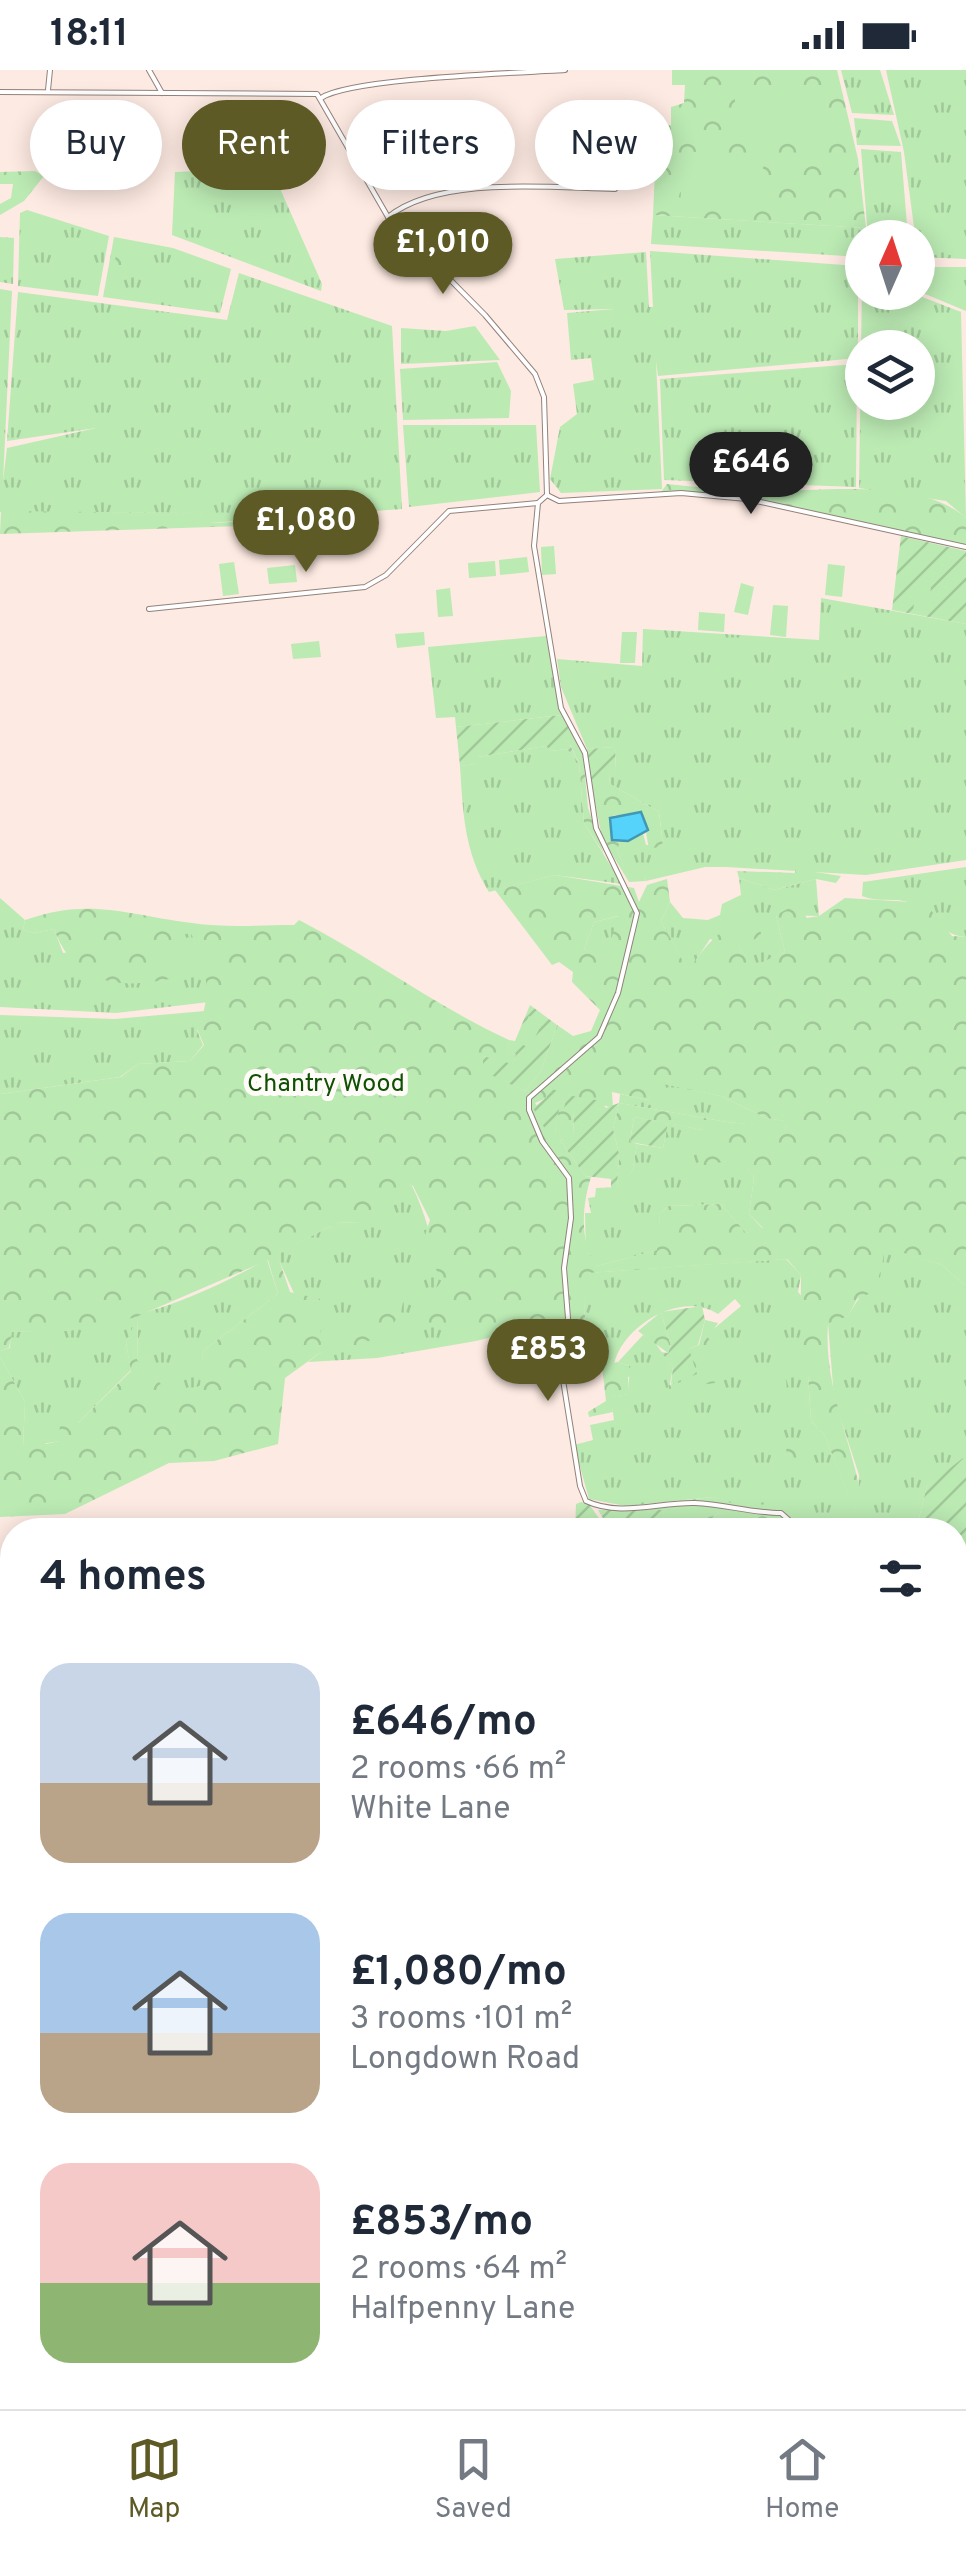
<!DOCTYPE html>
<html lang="en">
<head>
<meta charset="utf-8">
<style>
  :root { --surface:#fff; --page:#f6f6f7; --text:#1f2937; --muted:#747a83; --line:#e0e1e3; --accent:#5e5a26 }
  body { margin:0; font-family:Overpass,sans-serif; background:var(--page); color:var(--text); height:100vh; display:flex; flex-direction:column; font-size:38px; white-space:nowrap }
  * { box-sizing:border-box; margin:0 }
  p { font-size:32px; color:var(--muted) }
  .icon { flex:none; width:55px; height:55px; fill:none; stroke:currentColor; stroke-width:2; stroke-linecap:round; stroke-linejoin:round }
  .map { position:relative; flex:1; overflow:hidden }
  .side { position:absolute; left:0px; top:1448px; width:968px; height:892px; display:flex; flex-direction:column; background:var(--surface); border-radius:40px 40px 0 0; box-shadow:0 5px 25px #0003 }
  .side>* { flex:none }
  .guide { position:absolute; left:30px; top:30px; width:908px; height:90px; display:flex; gap:20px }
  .needle { width:65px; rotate:3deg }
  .controls { position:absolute; left:845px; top:150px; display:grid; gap:20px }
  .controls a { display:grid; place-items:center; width:90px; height:90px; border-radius:50%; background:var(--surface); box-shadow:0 5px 25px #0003; font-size:50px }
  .price { position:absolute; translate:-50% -85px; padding:0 22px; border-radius:35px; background:var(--accent); color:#fff; font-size:32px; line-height:65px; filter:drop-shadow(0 2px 5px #0008) }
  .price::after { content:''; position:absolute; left:50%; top:60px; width:30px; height:22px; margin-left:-15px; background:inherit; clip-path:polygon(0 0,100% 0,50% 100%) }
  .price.active { background:#222; color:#fff }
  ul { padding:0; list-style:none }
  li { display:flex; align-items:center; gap:30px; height:250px; padding:0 40px }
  li span { display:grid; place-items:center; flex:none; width:280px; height:200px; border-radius:30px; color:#555 }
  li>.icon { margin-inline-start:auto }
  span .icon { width:120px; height:120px; fill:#fffc; stroke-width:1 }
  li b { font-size:42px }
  h2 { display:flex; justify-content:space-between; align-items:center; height:120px; padding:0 40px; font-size:42px }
  .chip { padding:0 35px; border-radius:45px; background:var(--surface); box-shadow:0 5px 25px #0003; font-size:35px; line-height:90px }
  .chip.active { background:var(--accent); color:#fff }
  .status { display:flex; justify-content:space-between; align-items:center; height:70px; padding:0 50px; background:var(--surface); direction:ltr }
  .status svg { height:28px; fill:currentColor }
  .tabs { display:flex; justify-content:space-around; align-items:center; height:140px; border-top:2px solid var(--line); background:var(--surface); font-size:28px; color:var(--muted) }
  .tabs a { display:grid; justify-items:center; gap:5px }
  .tabs .active { color:var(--accent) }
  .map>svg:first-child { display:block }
  .grass { fill:url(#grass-tufts); fill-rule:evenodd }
  .forest { fill:url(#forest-crowns); fill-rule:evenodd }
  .garden { fill:url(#garden-furrows) }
  .pitch { fill:#bbeab3 }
  .water { fill:#55d3fb; stroke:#4298b4; stroke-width:2.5 }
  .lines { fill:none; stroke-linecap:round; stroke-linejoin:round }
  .stream { stroke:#4298b4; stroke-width:2.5 }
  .street-casing { stroke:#93827b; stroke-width:6 }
  .primary-casing { stroke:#ab7452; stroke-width:10 }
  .street { stroke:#fff; stroke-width:4 }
  .primary { stroke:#fdccad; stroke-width:8 }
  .rail-casing { stroke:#594f4b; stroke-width:6 }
  .rail { stroke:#fffbf9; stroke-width:2.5; stroke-dasharray:8; stroke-linecap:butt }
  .labels { text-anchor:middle; stroke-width:10; stroke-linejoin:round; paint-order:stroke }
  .park-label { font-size:25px; fill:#0f5102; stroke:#fffbf9 }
</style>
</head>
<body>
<div class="status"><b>18:11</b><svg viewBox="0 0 49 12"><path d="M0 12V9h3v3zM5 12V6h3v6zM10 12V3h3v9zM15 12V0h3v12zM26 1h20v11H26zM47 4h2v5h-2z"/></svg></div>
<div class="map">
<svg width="966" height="2339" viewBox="0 0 966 2339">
  <defs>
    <pattern id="grass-tufts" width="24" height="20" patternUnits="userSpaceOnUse" patternTransform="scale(2.5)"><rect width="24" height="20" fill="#bbeab3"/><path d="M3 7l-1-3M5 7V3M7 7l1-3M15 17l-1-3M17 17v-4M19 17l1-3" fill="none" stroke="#a0c899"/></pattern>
    <pattern id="forest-crowns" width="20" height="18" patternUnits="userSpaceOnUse" patternTransform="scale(2.5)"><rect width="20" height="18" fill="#bbeab3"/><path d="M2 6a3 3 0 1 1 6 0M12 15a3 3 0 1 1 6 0" fill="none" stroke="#a0c899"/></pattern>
    <pattern id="garden-furrows" width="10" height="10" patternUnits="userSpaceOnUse" patternTransform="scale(2.5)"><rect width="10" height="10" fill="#bbeab3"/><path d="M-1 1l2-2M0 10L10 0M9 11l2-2" fill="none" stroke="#a0c899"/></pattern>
  </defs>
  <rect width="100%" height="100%" fill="#fdeae2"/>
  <g class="grass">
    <path d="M841,0H880L894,45L852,43Z"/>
    <path d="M886,0H966V189L918,187L904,82Z"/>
    <path d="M854,48L892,51L901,76L857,75Z"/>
    <path d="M861,79L901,82L908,167H868Z"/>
    <path d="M271,98L322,214L321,221L172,165L175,102Z"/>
    <path d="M27,140L109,166L98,226L18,216L20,143Z"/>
    <path d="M653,145L866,158L862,187L651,174Z"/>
    <path d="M0,167L14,168L13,214L0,212Z"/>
    <path d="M114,167L173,178L231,199L220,243L103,227Z"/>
    <path d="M650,181L858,196V288L658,306L656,291L662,419L561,423L550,409L560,357L577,344L573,314L594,310L591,288L571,290L567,243L614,239L564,240L555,189L646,182L649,237H653Z"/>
    <path d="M918,197H966V250V241L918,221Z"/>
    <path d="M239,203L392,256L402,439L209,453L200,443L0,442V219L12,221L3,411L7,378L96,358L7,371L18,222L227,250Z"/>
    <path d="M862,215V222L912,223L961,242L966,448L946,431L859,418ZM862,278H918V332H862Z"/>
    <path d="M475,256L500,290L401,294V258L446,261Z"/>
    <path d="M497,292L511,321L509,348L403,350L400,299Z"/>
    <path d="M857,294L856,417L664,410L660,309Z"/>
    <path d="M403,355H536L540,422L409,437Z"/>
    <path d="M821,528L966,554V790L866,805L726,797H705L646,811L644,806H628L617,781L620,771L643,763L646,775H663L659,742L610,714L609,705L616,702L615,677L587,679L561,617L557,589L642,596L643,559L819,570Z"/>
    <path d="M546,566L562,645L456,657L455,647L436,648L428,577Z"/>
    <path d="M546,676L551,681L567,679L579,693L584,753L622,814L555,805L489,822C464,782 463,742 460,696L476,694L477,687Z"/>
    <path d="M966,797V867C940,866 934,841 911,833C896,827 878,833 862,826L863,812Z"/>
    <path d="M739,808L774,820L816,809L819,846L776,845L785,882L753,897L740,879L710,869L688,902L661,851L670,832L683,848L708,850L720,845L722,834L741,825Z"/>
    <path d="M0,828L25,850L23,860L33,863L54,859L63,883L191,862L206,899L209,932L116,943L0,937Z"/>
    <path d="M619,846L606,888L584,879L594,852Z"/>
    <path d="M205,941L197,960L203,975L190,991L138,994L120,1007L0,1024V945L115,949Z"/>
    <path d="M657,1012L721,1026L766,1048L785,1051L786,1058L727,1052L619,1033L620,1024L648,1030Z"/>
    <path d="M668,1053L703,1060L718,1093L741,1087L754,1108L749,1144L763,1159L746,1163L721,1134L669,1136L660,1143L658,1180L597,1196L586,1185L585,1143H591L588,1128L595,1127L596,1118L622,1117L633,1098L637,1074L663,1078Z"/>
    <path d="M405,1113L412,1116C437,1165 438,1228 476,1271L377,1288L308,1292L321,1282L276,1184L337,1153L361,1152Z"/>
    <path d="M884,1176L942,1195L966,1216V1389L927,1416L916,1460H793L792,1451L713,1427L626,1436L589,1429L574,1375L593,1370L590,1355L614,1350L611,1327L628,1324L630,1296L618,1292L643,1265L652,1269L673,1297L669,1319L709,1263L741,1236L735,1229L718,1244C682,1220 623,1255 614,1294C592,1299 587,1290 580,1271L588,1267L584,1240L588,1203L786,1189L801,1205L798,1222L803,1228L811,1351L824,1364L857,1445L859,1405L834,1328L828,1253L848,1246C865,1215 877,1215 884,1176Z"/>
    <path d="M267,1189L278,1224L203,1281L201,1316L170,1325L142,1315V1295L137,1290L138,1248L126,1273L131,1300L78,1353H61L60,1371L23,1377L25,1332L0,1287V1281L10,1278L11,1262C107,1260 184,1237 267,1189Z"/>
    <path d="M718,1443L782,1454L783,1460H699Z"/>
    <path d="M0,1716L12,1717V1910H0Z"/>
    <path d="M966,2174V2339H445L446,2328H955V2179Z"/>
    <path d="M224,2328H410L384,2339H223Z"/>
  </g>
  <g class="forest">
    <path d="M672,0H837L858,89L866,158L653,145L657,56L671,55V37L684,33L685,15H672Z"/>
    <path d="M0,102L35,101L44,106L24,131L0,145V134L11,128L13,114H0Z"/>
    <path d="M116,184L137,197L134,207L113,205Z"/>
    <path d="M667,414C696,417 725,420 753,421C815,423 918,405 966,448V475L748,427L661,422Z"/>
    <path d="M1,441L200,443L210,453L297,449L301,454L0,464Z"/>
    <path d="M576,671L583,684L588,738L604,784L584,753L579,693L570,674Z"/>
    <path d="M609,705L610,714L659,742L663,776L649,779L644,751L614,745L612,770L620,771L617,781L628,805L644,806L646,811L629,812L602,768L592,717Z"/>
    <path d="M796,799L841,806L836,813L816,809L774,820L739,808L737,801L795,803Z"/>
    <path d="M555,805L634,818L639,832L647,815L667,809L670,832L661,851L688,901C708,872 723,853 759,847L761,865L740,879L753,896L785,882L776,845L797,834L807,848L819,846L845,828L911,832L929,838L952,866L966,867V1216L942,1195L885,1177L878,1220L857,1229L848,1246L828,1254C823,1320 856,1379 864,1443L857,1446L824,1364L811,1351L808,1305L800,1301L801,1205L787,1189L589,1203L584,1240L588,1267L575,1272L576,1287L561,1288L564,1268L559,1267L553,1252L476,1271L467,1261L413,1253L442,1210L422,1174L430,1150L413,1116L405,1114L395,1129L361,1152L337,1153L277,1184L290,1222L320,1229L321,1282L285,1308L278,1374L214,1391L169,1393L65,1444L0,1447V1287L25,1332L23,1376L36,1367L46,1374L59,1371L60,1353L67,1350L78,1353L131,1301L126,1273L137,1247L70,1261L12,1262L9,1278L0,1281V1024L121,1007L138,994L190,991L204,975L197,959C214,923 206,898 191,863L181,865L169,909C117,920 74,913 54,859L33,863L23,860L25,850C91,827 127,845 192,853C225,858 261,855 294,855L299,850C371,887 435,936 509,970L508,979L516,984L512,995L483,986L505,1011L525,1021L541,1001L557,955L573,966L591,961L600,940L572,912L573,902L559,892L552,895L495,820ZM618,846L606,887L584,879L594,852ZM658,1013L721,1026L766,1048L784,1051L786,1057L727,1052L619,1033L613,1059L619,1084L617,1118H622L633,1098L637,1074L630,1071L634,1047L703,1060L697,1107L710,1112L718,1093L741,1088L754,1108L749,1144L763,1158L746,1163L721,1134L669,1136L660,1143L657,1180L597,1196C579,1173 582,1135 591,1107L585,1106L560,1070L573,1068L574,1041L567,1025L613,1038L612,1022L648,1030ZM561,1022L555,1063L535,1033ZM268,1190L278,1224L203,1281L200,1316L170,1324L159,1312L142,1314V1294L137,1290L138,1246Z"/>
    <path d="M394,1228L403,1232L401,1242L383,1269L361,1272L357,1281L334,1282L332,1278C351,1255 362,1232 394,1228Z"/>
    <path d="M661,1242L671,1276L668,1283L638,1261Z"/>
    <path d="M705,1250L718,1253L708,1268L714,1275L715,1313L669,1319V1315L689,1310V1279L699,1275Z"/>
    <path d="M618,1292L630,1296L633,1306L628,1307L629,1324L612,1327L613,1342L589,1347L588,1342L606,1331L602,1296Z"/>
    <path d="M796,1368L800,1377L795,1405L785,1398L787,1370Z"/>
    <path d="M713,1427L743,1435L789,1434L793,1460L718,1443L703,1456L671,1454L643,1435Z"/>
    <path d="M955,1500L962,1502L966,1526V1734L955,1733Z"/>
    <path d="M0,1992L12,2065V2124L0,2128Z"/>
    <path d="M966,2110V2174L955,2179V2111Z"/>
    <path d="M0,2131L6,2157H12V2201L0,2196Z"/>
    <path d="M12,2245L16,2339H0L4,2285L11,2273L0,2266V2246Z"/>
    <path d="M410,2328H448L445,2339H384Z"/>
  </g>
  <g class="garden">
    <path d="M901,466L966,481V554L892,540Z"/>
    <path d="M562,645L576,671L570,675L579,693L567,679L551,681L546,676L477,687V694L460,696L456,657Z"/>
    <path d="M615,677L616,702L592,717L587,679Z"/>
    <path d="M530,935L557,955L541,1001L525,1021L483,1001V986L512,994L516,984L507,979L509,970L515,971Z"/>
    <path d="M548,1018L562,1022L555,1063L548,1064L533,1038L547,1027Z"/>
    <path d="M567,1025L601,1031L606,1038L619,1033L613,1059L619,1084L617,1118H611V1109L585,1106L560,1070L573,1067L574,1042L564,1039Z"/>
    <path d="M634,1047L668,1053L663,1078L630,1072Z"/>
    <path d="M702,1236L705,1250L698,1275L689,1279L697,1304L671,1314L673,1297L661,1282L668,1283L671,1276L661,1242Z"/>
    <path d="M580,1271L589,1292L595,1295L579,1307L563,1311L561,1288L576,1287L574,1272Z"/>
    <path d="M963,1388L966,1389V1526L962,1502L955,1500V1460H916L927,1416Z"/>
    <path d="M581,1432L589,1434L607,1460H575L576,1434Z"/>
    <path d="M598,1440H667L671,1454L703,1456L699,1460H610Z"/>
    <path d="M0,2196L12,2201V2245L0,2246Z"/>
  </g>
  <g class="pitch">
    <path d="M735,27L823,28L822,68L735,66Z"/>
    <path d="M685,81L764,88L759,139L680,133Z"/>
    <path d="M554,476L556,504L542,505L541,477Z"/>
    <path d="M527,487L529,502L500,505L499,490Z"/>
    <path d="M495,491L496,506L469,508L468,493Z"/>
    <path d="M234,492L239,524L223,526L219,494Z"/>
    <path d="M828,494L845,496L842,527L825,525Z"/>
    <path d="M295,495L297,512L269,514L267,498Z"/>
    <path d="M741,513L754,517L748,545L734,542Z"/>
    <path d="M916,515L931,517L928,544L913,542Z"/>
    <path d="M450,518L453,546L438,547L436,520Z"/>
    <path d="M773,535L788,536L786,567L770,565Z"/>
    <path d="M699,542L725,544L724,562L698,560Z"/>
    <path d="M424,562L425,575L397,578L395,564Z"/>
    <path d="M622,562H637L635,593H620Z"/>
    <path d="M319,571L321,587L293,589L291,574Z"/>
    <path d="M529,946L542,953L530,978L516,972Z"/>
    <path d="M786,1310L788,1331L756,1333L754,1313Z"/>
  </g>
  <g class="water">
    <path d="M641,742L648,760L628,771L612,770L610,748Z"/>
    <path d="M966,2020V2110L955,2111V2028Z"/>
  </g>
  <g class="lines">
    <g class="stream">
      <path d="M0,1713L12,1714"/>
      <path d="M955,1730H966"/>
    </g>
    <g class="street-casing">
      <g id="street">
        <path d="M149,0L162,23"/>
        <path d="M48,20L50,0"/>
        <path d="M0,22L317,24L388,147L485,245L535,304L544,327L547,425"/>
        <path d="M321,28C351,8 519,3 565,0"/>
        <path d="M388,147C440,105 551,118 615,119"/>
        <path d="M547,425L538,433L534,476L561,638L585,683L596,758L637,843L618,923L599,967L529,1028V1040L542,1071L569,1108L571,1148L564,1198L568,1248L559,1285L580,1416L586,1431C620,1447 659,1432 695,1433C724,1434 751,1443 781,1443L790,1451L791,1460"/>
        <path d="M547,425L559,431L681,423L747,429L966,477"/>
        <path d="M149,539L365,517L386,505L449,441L538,433"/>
        <path d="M955,1579L966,1577"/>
        <path d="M955,1768L966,1793"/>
        <path d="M955,1825L966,1817"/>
        <path d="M0,1982L12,2049"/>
      </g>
    </g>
    <g class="primary-casing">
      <g id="primary">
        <path d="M955,1950L966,1948"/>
        <path d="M19,2339L21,2328"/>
      </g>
    </g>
    <use href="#street" class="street"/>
    <use href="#primary" class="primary"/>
    <g class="rail-casing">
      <g id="rail">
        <path d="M0,1924L12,1925"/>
        <path d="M955,2000L966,1999"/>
      </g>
    </g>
    <use href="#rail" class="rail"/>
  </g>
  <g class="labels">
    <g class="park-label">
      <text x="326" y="1021">Chantry Wood</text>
    </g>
  </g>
</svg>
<div class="controls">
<a><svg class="needle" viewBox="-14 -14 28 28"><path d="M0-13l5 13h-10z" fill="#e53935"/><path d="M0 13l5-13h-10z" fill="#747a83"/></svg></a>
<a><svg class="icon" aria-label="layers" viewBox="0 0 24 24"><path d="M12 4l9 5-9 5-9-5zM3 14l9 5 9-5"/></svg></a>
</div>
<b class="price" style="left:443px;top:227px">£1,010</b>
<b class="price active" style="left:751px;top:447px">£646</b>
<b class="price" style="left:306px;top:505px">£1,080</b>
<b class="price" style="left:548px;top:1334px">£853</b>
<div class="guide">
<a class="chip">Buy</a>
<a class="chip active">Rent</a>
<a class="chip">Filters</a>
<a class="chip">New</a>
</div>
<section class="side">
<h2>4 homes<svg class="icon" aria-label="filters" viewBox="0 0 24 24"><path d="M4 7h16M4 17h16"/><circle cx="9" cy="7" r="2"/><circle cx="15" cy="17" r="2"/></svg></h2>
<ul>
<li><span style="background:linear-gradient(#c9d6e8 60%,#b9a48a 0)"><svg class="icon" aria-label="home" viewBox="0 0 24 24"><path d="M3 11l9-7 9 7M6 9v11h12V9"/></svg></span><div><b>£646/mo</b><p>2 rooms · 66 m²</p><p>White Lane</p></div></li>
<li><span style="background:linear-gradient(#a9c7e8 60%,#b9a48a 0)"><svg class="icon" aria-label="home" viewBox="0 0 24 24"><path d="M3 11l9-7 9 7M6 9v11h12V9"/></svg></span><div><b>£1,080/mo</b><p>3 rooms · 101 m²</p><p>Longdown Road</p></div></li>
<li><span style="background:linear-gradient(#f6c9c9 60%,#8fb573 0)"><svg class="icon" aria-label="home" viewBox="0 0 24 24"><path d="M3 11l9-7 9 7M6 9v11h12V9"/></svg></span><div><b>£853/mo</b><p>2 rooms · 64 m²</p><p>Halfpenny Lane</p></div></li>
</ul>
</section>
</div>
<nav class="tabs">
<a class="active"><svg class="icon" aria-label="map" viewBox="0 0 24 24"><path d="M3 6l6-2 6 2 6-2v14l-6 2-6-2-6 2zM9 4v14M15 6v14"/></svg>Map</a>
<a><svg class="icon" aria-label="saved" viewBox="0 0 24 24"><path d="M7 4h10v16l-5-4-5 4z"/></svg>Saved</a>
<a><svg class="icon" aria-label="home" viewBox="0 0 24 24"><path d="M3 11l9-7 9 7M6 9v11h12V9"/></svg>Home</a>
</nav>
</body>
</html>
